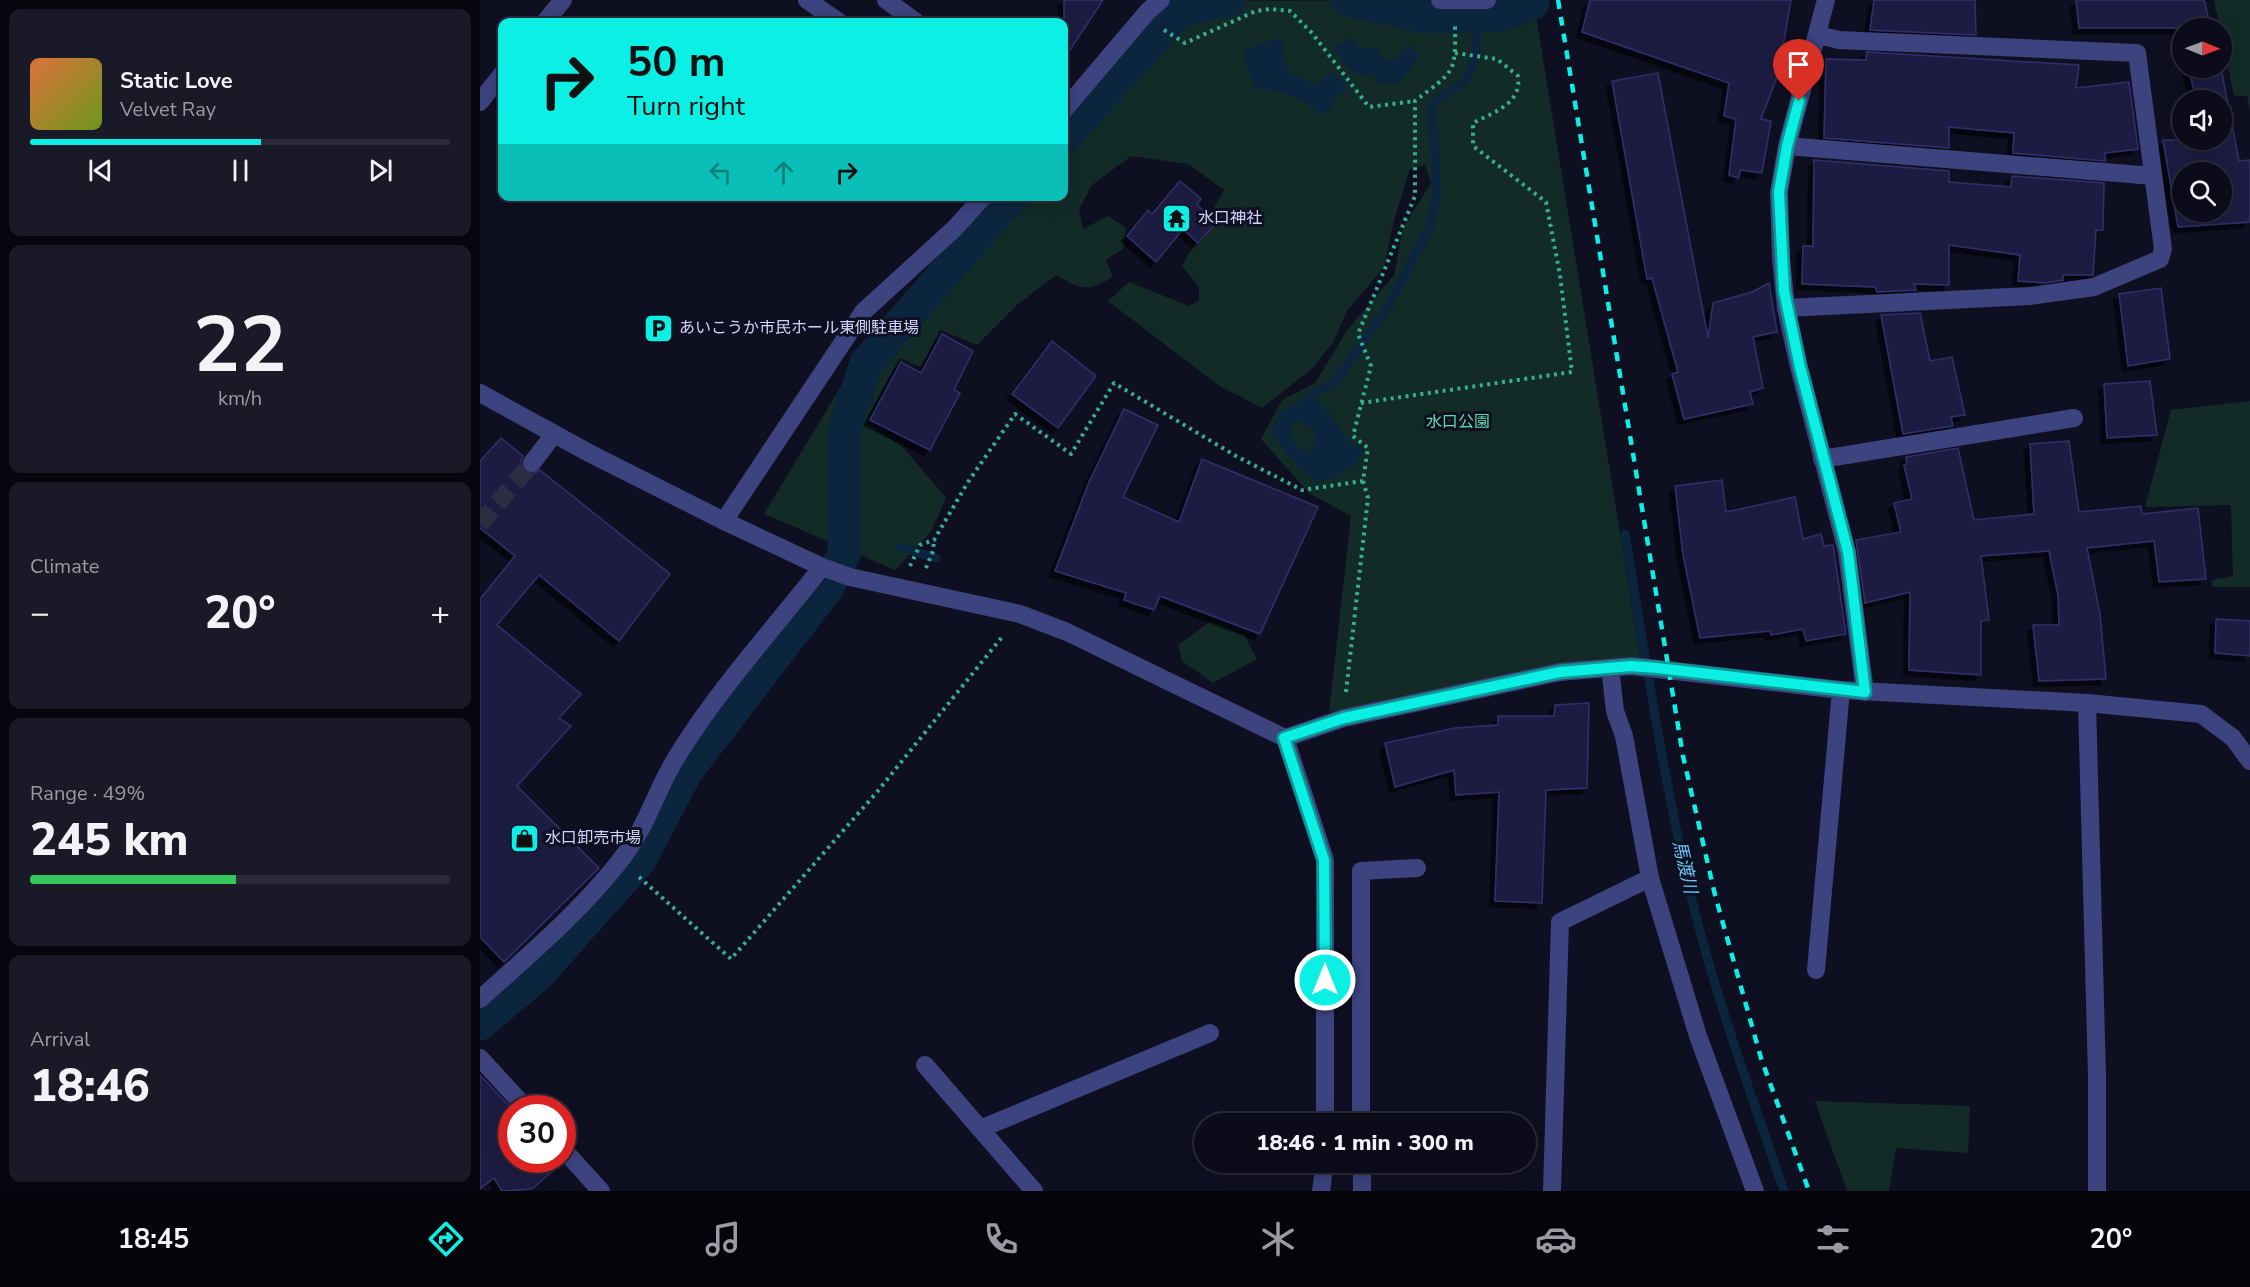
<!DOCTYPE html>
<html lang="en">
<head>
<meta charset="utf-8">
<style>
  body { margin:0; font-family:"Nunito Sans","Noto Sans JP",sans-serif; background:#191927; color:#f1f3f6; height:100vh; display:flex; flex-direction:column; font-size:22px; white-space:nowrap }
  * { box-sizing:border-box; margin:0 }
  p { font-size:20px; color:#9a9ba2 }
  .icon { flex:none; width:33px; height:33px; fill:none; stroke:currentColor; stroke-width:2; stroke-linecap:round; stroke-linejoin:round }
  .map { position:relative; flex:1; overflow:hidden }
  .drawer { display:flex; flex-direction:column; gap:9px; padding:9px; background:#06060e; width:480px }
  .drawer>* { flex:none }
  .top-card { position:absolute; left:18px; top:18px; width:570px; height:183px; border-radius:12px; box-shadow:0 3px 15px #0003,0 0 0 2px #2b2b39; background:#0cefe5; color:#111; overflow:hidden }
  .needle { width:39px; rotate:91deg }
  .controls { position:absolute; left:1692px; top:18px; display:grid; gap:12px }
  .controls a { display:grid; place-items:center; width:60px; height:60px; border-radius:50%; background:#0b0b1a; box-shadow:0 3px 15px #0003,0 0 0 2px #2b2b39; font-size:30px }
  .speed { position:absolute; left:18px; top:1095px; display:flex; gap:12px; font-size:30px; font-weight:700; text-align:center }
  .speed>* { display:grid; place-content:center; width:78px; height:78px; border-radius:50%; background:#0b0b1a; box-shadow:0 3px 15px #0003,0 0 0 2px #2b2b39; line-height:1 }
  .speed .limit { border:9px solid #d22; background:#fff; color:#111 }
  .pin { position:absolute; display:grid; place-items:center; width:51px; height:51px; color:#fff; margin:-62px -26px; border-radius:50% 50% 50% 0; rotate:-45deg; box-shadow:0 0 6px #0007 }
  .pin .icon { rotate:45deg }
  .me { position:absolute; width:66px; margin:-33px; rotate:0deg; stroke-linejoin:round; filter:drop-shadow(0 0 4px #0008) }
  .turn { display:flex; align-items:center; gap:21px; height:126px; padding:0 30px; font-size:27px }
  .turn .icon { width:78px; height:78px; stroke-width:2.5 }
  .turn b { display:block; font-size:42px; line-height:51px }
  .lanes { display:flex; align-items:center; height:57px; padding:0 30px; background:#0003; justify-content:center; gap:30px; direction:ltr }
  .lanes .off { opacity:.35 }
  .big { font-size:45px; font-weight:800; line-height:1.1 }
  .drawer .card { flex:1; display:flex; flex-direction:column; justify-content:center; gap:9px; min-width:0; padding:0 21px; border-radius:12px; background:#191927 }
  .drawer .dial { align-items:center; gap:0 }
  .dial b { font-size:78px; line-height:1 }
  .song { display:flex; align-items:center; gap:18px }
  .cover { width:72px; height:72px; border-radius:9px; background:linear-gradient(135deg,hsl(20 70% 55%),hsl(80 70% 35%)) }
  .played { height:6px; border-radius:3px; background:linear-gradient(90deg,#0cefe5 55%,#2b2b39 55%) }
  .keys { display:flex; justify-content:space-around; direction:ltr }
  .heat { display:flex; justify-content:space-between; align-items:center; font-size:33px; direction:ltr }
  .charge { height:9px; border-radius:4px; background:linear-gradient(90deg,#34c759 49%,#2b2b39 0) }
  .trip { position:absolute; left:714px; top:1113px; width:342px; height:60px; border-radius:30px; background:#0b0b1a; box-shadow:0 3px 15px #0003,0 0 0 2px #2b2b39; font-weight:800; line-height:60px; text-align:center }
  .dock { display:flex; height:96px; justify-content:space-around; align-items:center; background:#04040a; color:#9a9ba2 }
  .dock .icon { width:42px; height:42px }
  .dock .selected { color:#0cefe5 }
  .dock b { font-size:27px; color:#f1f3f6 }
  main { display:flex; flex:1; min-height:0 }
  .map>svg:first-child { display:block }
</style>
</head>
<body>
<main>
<section class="drawer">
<div class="card">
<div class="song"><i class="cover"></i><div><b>Static Love</b><p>Velvet Ray</p></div></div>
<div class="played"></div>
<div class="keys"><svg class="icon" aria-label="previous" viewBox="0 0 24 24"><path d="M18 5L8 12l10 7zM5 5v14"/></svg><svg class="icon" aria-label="pause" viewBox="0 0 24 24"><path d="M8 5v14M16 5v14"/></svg><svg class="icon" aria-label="next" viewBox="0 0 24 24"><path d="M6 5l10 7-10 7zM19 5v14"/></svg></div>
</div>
<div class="card dial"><b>22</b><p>km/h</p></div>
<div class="card"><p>Climate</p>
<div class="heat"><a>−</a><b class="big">20°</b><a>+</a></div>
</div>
<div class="card"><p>Range · 49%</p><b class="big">245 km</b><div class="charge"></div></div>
<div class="card"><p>Arrival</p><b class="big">18:46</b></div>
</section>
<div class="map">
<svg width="1770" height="1191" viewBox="0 0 1770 1191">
  <defs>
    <filter id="shadow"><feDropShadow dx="-5.5" dy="5.5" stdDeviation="0" flood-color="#0009"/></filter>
  </defs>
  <rect width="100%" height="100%" fill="#0f0f22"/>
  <g fill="#122b27">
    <path d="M 935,0 L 985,8 L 999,8 L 1016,13 L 1054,3 L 1161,662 L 849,712 L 871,516 L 829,493 L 781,439 L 802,400 L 835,383 L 868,329 L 914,275 L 923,228 L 951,183 L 945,165 L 930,169 L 914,220 L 904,267 L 867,311 L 853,342 L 834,367 L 782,408 L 738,385 L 628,301 L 649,282 L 709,306 L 719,301 L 719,287 L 702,266 L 744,190 L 708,164 L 651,156 L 612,185 L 599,209 L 603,229 L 628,216 L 646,228 L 643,249 L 626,260 L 633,277 C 607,292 601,290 576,275 L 537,305 L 497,345 L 460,330 L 441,367 L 420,358 L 385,422 L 422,446 L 466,498 L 451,532 L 415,570 L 284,514 L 372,368 L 522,197 L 584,196 L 584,127 L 638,61 L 704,1 Z"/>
    <path d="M 1734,0 L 1770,0 L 1770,113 L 1767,96 L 1754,96 Z"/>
    <path d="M 1770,401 L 1770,587 L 1733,587 L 1731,580 L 1753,576 L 1751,505 L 1665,507 L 1691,410 Z"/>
    <path d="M 731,621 L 764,635 L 777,659 L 733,683 L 702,661 L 698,645 Z"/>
    <path d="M 1335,1101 L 1490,1106 L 1488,1153 L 1416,1148 L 1409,1191 L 1367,1191 Z"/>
  </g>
  <g fill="#0c253e" fill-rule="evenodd">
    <path d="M 802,37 L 808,73 L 836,84 L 853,72 L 867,86 L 865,93 L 858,93 L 852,108 L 843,115 C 822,98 802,88 775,90 L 762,51 Z"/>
    <path d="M 872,38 L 879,48 L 897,48 L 903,58 L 915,62 L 928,45 L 941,57 L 918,84 L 897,83 L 892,73 L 884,77 L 870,70 L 853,48 Z"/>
    <path d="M 833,393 L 873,446 L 884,447 L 879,462 L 851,479 L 835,482 L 810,458 L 791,433 L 798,414 ZM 818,420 L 833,430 L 837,440 L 828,455 L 813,442 L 811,426 Z"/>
  </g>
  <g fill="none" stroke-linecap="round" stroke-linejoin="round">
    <g stroke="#0c253e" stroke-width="9">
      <path d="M 1053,3 L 1056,0"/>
      <path d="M 833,393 L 854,384 L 909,305 L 950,227 L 957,193 L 952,106 C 960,94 975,91 985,80 C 998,65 996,34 998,15"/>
      <path d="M 365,524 L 373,526"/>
      <path d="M 1145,534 C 1165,655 1183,777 1211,896 C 1235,996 1271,1094 1304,1191"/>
      <path d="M 420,547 L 456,558"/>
    </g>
    <g stroke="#0c253e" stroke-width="33">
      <path d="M 867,0 L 946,17 L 1022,15 L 1053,3"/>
      <path d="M 584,138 L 692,19 L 709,8 L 749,0"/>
      <path d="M 0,1024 L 57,976 L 160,860 L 206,772 L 348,587 L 364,554 L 364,430 L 386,363 L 532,196"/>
    </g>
  </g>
  <g fill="#1e1c42" stroke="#332f6d" stroke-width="1.5" fill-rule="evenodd" filter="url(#shadow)">
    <path d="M 584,0 L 623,0 L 584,59 Z"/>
    <path d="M 1110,0 L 1311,0 L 1301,58 L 1304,59 L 1281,119 L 1291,121 L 1282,173 L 1261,170 L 1258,178 L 1249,175 L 1256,119 L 1244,116 L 1249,83 L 1102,32 Z"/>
    <path d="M 1394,0 L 1495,0 L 1496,35 L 1390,30 Z"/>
    <path d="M 1596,0 L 1724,0 L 1731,28 L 1702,28 L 1702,48 L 1697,28 L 1599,28 Z"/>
    <path d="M 1387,52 L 1599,65 L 1596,88 L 1649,82 L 1658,149 L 1625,153 L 1625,161 L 1533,153 L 1534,133 L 1469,127 L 1469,148 L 1344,138 L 1346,59 L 1386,60 Z"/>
    <path d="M 1708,68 L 1741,68 L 1759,161 L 1770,160 L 1770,222 L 1698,227 L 1683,140 L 1742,140 L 1742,100 L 1717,100 ZM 1702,172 L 1742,172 L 1742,212 L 1702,212 Z"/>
    <path d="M 1178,73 L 1228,338 L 1233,303 L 1272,292 L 1289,283 L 1297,332 L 1273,337 L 1283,388 L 1270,392 L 1273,404 L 1204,419 L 1192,374 L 1198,372 L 1172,278 L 1167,279 L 1132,81 Z"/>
    <path d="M 1334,160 L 1469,171 L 1469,182 L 1531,187 L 1532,176 L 1624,183 L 1623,230 L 1616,230 L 1613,275 L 1583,275 L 1583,280 L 1565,283 L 1538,281 L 1540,255 L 1469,245 L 1469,285 L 1434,284 L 1436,290 L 1397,292 L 1395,287 L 1322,284 L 1323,246 L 1333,246 Z"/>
    <path d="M 700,181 L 721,199 L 717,205 L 737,222 L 718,243 L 703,229 L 676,262 L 647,236 L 668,210 L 672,214 Z"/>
    <path d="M 1681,288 L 1690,359 L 1648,366 L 1639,294 Z"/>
    <path d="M 1440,313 L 1450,361 L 1472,357 L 1485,415 L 1471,417 L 1473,426 L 1423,434 L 1401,315 Z"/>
    <path d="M 462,334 L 493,351 L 474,390 L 480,393 L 450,450 L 390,420 L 421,362 L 441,373 Z"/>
    <path d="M 572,341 L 616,376 L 578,428 L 532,394 Z"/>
    <path d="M 1670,381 L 1677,435 L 1627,438 L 1624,384 Z"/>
    <path d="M 644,409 L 678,425 L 643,497 L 699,522 L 722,459 L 838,507 L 780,634 L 680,596 L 674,610 L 644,600 L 646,593 L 575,571 L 609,482 Z"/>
    <path d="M 21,438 L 43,456 L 41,462 L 45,472 L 51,474 L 60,470 L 190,574 L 139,641 L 59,575 L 17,625 L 101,694 L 79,718 L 91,726 L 37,786 L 119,868 L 24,962 L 0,937 L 0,599 L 35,556 L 0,528 L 0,461 Z"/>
    <path d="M 1589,441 L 1599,512 L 1661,506 L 1662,514 L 1718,508 L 1726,579 L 1679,582 L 1674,541 L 1607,548 L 1620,614 L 1626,679 L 1559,681 L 1553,625 L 1579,625 L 1578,595 L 1569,551 L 1501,556 L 1509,620 L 1501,621 L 1501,675 L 1429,670 L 1430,592 L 1385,603 L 1376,540 L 1421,532 L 1414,503 L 1432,499 L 1424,465 L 1427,464 L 1426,457 L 1478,448 L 1494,520 L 1554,514 L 1550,444 Z"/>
    <path d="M 1242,480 L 1246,512 L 1315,497 L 1323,539 L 1341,534 L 1344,546 L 1353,545 L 1366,634 L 1326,641 L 1323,629 L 1291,635 L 1290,631 L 1220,638 L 1203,555 L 1195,486 Z"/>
    <path d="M 1736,619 L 1770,621 L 1770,656 L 1735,653 Z"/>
    <path d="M 1109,703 L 1107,788 L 1066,790 L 1062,903 L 1015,901 L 1019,792 L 976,795 L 974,770 L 915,787 L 905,743 L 975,728 L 1018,725 L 1018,716 L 1074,716 L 1075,705 Z"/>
    <path d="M 0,1075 L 32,1109 L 32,1160 L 77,1160 L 81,1164 L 52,1189 L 22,1191 L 14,1178 L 0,1189 Z"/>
  </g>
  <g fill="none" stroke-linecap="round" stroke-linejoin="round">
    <path stroke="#2c2c43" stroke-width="18" stroke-dasharray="18 9" stroke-linecap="butt" d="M 0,524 L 52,463"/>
    <g stroke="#35ae95" stroke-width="4" stroke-dasharray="3 4.5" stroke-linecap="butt">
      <path d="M 684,30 L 705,43 L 776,11 L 790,9 L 810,11 L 832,33 L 889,107 L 935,101"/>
      <path d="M 881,403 L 1092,372 L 1080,275 L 1066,202 L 993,146 L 993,123 C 1014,112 1042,104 1038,76 L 1017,59 L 975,53"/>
      <path d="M 430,566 L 440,545 L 454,540 L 488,482 L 535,414 L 591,454 L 634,383 L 756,456 L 822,490 L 883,481"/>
      <path d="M 446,568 L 453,551 L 454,540"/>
      <path d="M 866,692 L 888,498 L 883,481 L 888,448 L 873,436 L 891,366 L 878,334 L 935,196 L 935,101 C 973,71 976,76 975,26"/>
      <path d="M 159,877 L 251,959 L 397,792 L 522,637"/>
    </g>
    <g stroke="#3c437e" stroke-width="18">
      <path d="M 327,0 L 359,22"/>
      <path d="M 406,0 L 436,22"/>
      <path d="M 960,0 L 1007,0"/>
      <path d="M 1346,0 L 1307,146 L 1299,192 L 1301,259 L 1306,308 L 1319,367 L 1367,552 L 1385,692"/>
      <path d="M 65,22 L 83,0"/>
      <path d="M 0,102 L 22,74"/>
      <path d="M 584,110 L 668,11 L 681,0"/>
      <path d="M 1307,146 L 1673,176"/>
      <path d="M 1306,308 L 1550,296 L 1614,287 L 1680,259 L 1683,249 L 1657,53 L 1359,40 L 1338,35"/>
      <path d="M 0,393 L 109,453 L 244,521 L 342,567 L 370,577 L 540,614 L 587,632 L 805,738 L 864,718 L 1080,672 L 1151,666 L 1361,690 L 1607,703 L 1721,714 L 1753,738 L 1770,761"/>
      <path d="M 1342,459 L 1594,418"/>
      <path d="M 52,463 L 74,434"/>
      <path d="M 244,521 L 383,312 L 474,229 L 504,196"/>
      <path d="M 1130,668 L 1135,711 L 1144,736 L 1170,878 L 1218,1036 L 1275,1191"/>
      <path d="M 1607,703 L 1617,1076 L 1617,1191"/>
      <path d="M 805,738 L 845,860 L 845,1124"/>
      <path d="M 1336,970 L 1361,690"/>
      <path d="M 0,999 C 48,956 103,909 142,858 C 168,825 175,792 196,758 C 236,692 294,628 342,567"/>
      <path d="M 0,1058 L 46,1108"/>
      <path d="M 445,1065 L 554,1191"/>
      <path d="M 881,1124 L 881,871 L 937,868"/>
      <path d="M 500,1129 L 730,1033"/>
      <path d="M 82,1148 L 121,1191"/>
      <path d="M 882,1162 L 882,1191"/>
      <path d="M 841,1191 L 845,1162"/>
      <path d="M 1072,1191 L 1080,922 L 1170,878"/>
    </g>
    <path stroke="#0cefe5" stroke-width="4.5" stroke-dasharray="9 8" stroke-linecap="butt" d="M 1078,0 L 1203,756 L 1235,895 L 1281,1058 L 1329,1191"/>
  </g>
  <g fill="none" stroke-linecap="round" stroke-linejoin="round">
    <defs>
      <path id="route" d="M 845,980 L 844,860 L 804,738 L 864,718 L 1080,672 L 1151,666 L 1177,668 L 1385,692 L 1368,552 L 1320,367 L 1304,291 L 1299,192 L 1307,146 L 1319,101"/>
    </defs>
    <use href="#route" stroke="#089b95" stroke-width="15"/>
    <use href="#route" stroke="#0cefe5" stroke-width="10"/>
  </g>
  <defs>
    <symbol id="temple-square" viewBox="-11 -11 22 22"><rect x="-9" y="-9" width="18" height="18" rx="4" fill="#0cefe5" stroke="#0f0f22"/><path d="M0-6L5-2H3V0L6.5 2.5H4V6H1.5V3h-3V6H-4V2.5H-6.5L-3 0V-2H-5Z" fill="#111"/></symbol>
    <symbol id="parking-square" viewBox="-11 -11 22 22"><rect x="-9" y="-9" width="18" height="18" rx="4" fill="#0cefe5" stroke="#0f0f22"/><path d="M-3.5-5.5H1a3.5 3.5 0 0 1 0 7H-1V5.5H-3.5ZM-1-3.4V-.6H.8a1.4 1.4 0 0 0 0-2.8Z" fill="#111"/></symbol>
    <symbol id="shop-square" viewBox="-11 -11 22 22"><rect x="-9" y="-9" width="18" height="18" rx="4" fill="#0cefe5" stroke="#0f0f22"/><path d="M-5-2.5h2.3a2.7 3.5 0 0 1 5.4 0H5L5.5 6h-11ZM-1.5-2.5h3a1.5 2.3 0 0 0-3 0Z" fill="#111"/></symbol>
  </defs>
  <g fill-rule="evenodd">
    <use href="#temple-square" x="680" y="202" width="33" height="33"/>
    <use href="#parking-square" x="162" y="312" width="33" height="33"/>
    <use href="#shop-square" x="28" y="822" width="33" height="33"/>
  </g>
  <g text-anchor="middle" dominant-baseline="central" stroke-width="6" stroke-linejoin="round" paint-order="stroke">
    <g font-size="16" fill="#d2d3fd" stroke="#0f0f22" text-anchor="start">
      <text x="718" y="218">水口神社</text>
      <text x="199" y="328">あいこうか市民ホール東側駐車場</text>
      <text x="65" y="838">水口卸売市場</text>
    </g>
    <g font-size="16" fill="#62d9aa" stroke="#0f0f22">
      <text x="978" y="422">水口公園</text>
    </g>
    <g font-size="18" font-style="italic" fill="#65c8f7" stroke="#0f0f22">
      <text transform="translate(1205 867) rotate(77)">馬渡川</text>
    </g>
  </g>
</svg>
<div class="controls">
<a><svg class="needle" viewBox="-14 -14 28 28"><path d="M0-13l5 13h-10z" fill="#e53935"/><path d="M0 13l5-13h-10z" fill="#9a9ba2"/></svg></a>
<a><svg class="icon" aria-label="sound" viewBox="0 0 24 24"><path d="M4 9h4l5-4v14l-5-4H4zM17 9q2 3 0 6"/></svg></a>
<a><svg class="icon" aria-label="search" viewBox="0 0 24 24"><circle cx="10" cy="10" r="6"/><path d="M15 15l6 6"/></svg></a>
</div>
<div class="speed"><div class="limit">30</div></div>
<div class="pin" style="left:1319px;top:101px;background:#d93025"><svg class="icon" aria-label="arrive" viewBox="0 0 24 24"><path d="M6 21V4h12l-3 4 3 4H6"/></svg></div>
<svg class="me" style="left:845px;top:980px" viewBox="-20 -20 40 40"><circle r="17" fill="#0cefe5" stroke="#fff" stroke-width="3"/><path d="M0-11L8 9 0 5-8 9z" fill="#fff"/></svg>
<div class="trip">18:46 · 1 min · 300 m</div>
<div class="top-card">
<div class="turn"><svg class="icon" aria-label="right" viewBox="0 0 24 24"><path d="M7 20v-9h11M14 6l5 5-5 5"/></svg><div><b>50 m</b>Turn right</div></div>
<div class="lanes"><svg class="icon off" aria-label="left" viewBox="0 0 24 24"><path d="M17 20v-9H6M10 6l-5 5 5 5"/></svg><svg class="icon off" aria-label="ahead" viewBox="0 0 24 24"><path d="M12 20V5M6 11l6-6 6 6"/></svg><svg class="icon" aria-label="right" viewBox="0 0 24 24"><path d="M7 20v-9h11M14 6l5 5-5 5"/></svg></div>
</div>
</div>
</main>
<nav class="dock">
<b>18:45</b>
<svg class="icon selected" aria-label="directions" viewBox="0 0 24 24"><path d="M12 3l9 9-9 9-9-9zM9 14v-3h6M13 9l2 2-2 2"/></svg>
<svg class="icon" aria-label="music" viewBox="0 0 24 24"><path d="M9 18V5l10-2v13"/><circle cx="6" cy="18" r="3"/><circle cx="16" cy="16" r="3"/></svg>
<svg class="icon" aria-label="phone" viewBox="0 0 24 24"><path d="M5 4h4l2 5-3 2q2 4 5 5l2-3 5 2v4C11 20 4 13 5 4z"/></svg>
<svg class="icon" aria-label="climate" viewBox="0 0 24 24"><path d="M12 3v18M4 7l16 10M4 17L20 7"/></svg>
<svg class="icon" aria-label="car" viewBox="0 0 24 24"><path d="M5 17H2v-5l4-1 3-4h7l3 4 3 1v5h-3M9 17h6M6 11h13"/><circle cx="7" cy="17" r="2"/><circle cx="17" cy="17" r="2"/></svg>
<svg class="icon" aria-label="filters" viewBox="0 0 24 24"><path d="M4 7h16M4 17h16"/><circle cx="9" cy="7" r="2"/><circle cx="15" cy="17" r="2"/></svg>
<b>20°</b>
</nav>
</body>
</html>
